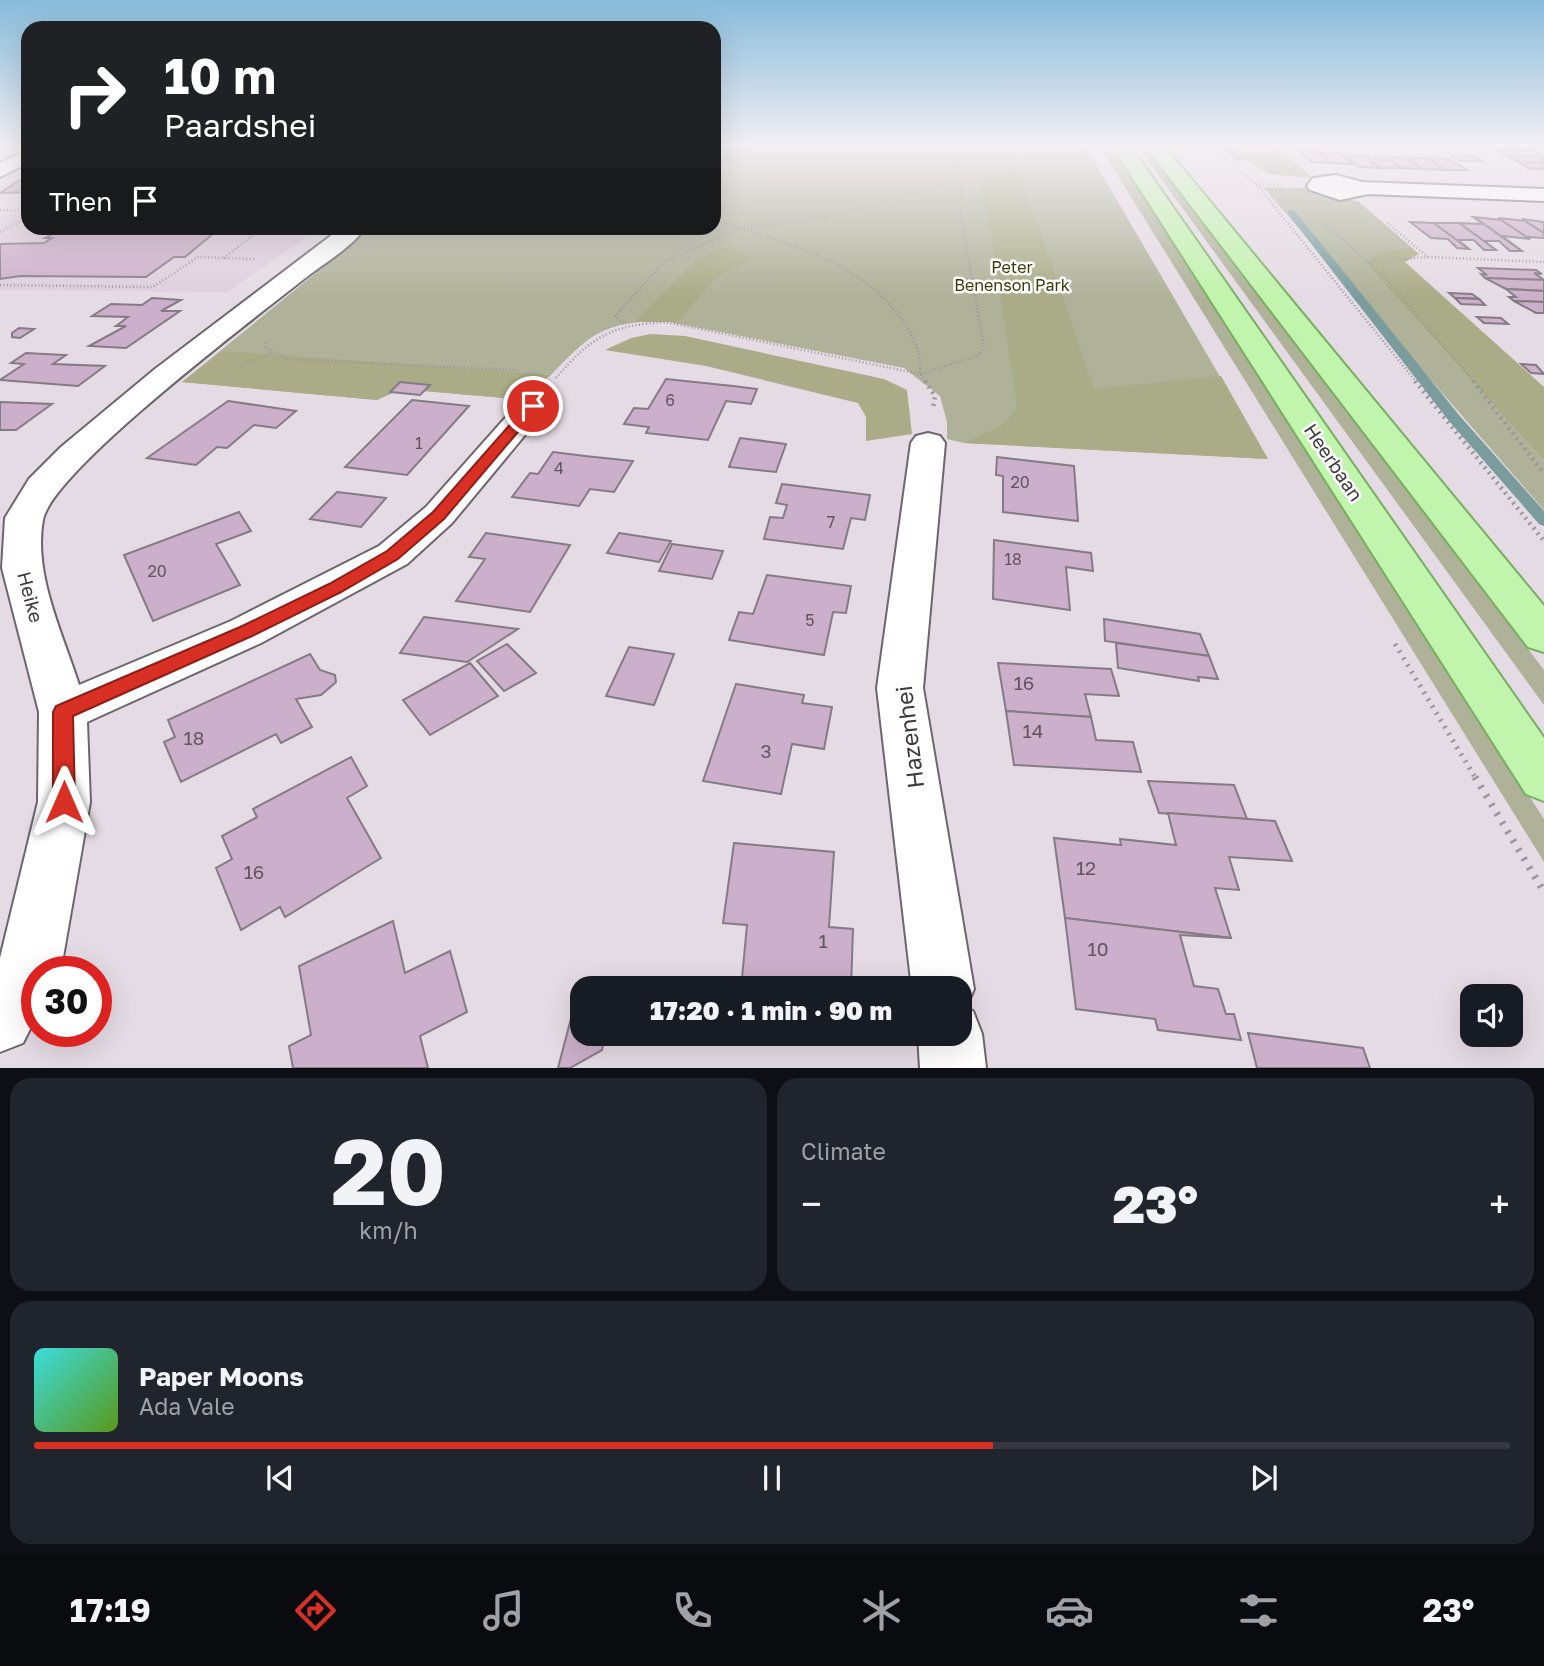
<!DOCTYPE html>
<html lang="en">
<head>
<meta charset="utf-8">
<style>
  body { margin:0; font-family:"Golos Text",sans-serif; background:#20242c; color:#f1f3f6; height:100vh; display:flex; flex-direction:column; font-size:26px; white-space:nowrap }
  * { box-sizing:border-box; margin:0 }
  p { font-size:23px; color:#9ea1a6 }
  .icon { flex:none; width:38px; height:38px; fill:none; stroke:currentColor; stroke-width:2; stroke-linecap:round; stroke-linejoin:round }
  .map { position:relative; height:1068px; overflow:hidden }
  .sheet { display:flex; flex-direction:column; gap:10px; padding:10px; background:#0d0f14; flex:1 }
  .sheet>* { flex:none }
  .hud { position:absolute; left:21px; top:21px; width:700px; height:214px; border-radius:21px; box-shadow:0 7px 28px #0002; background:#202124; color:#fff; overflow:hidden }
  .fabs { position:absolute; left:1460px; top:984px; display:grid; gap:14px }
  .fabs a { display:grid; place-items:center; width:63px; height:63px; border-radius:14px; background:#171b24; box-shadow:0 7px 28px #0002; font-size:35px }
  .speed { position:absolute; left:21px; top:956px; display:flex; gap:14px; font-size:35px; font-weight:700; text-align:center }
  .speed>* { display:grid; place-content:center; width:91px; height:91px; border-radius:50%; background:#171b24; box-shadow:0 7px 28px #0002; line-height:1 }
  .speed .limit { border:10px solid #d22; background:#fff; color:#111 }
  .pin { position:absolute; display:grid; place-items:center; width:60px; height:60px; color:#fff; margin:-30px; border:4px solid #fff; border-radius:50%; box-shadow:0 2px 7px #0007 }
  .me { position:absolute; width:77px; margin:-38px; rotate:0deg; stroke-linejoin:round; filter:drop-shadow(0 0 5px #0008) }
  .turn { display:flex; align-items:center; gap:24px; height:147px; padding:0 28px; font-size:32px }
  .turn .icon { width:91px; height:91px; stroke-width:2.5 }
  .turn b { display:block; font-size:49px; line-height:60px }
  .then { display:flex; align-items:center; height:66px; padding:0 28px; background:#0003; gap:14px; font-size:26px }
  .big { font-size:52px; font-weight:800; line-height:1.1 }
  .sheet .card { flex:1; display:flex; flex-direction:column; justify-content:center; gap:10px; min-width:0; padding:0 24px; border-radius:21px; background:#20242c }
  .sheet .dial { align-items:center; gap:0 }
  .dial b { font-size:91px; line-height:1 }
  .song { display:flex; align-items:center; gap:21px }
  .cover { width:84px; height:84px; border-radius:10px; background:linear-gradient(135deg,hsl(180 70% 55%),hsl(90 70% 35%)) }
  .played { height:7px; border-radius:4px; background:linear-gradient(90deg,#d93025 65%,#363941 65%) }
  .keys { display:flex; justify-content:space-around; direction:ltr }
  .heat { display:flex; justify-content:space-between; align-items:center; font-size:38px; direction:ltr }
  .sheet .tiles { flex:1; display:grid; gap:10px; grid-template-columns:1fr 1fr }
  .card:last-child { grid-column:span 2 }
  .trip { position:absolute; left:570px; top:976px; width:402px; height:70px; border-radius:21px; background:#171b24; box-shadow:0 7px 28px #0002; font-weight:800; line-height:70px; text-align:center }
  .dock { display:flex; height:112px; justify-content:space-around; align-items:center; background:#090b0e; color:#9ea1a6 }
  .dock .icon { width:49px; height:49px }
  .dock .selected { color:#d93025 }
  .dock b { font-size:32px; color:#f1f3f6 }
  .map>svg:first-child { display:block }
</style>
</head>
<body>
<div class="map">
<svg width="1544" height="1068" viewBox="0 0 1544 1068">
  <rect width="100%" height="100%" fill="#e5dbe4"/>
  <path fill="#dfcfde" d="M 28,214 L 28,228 L 320,228 L 227,292 L 0,290 L 0,215 Z"/>
  <g fill="#afb199">
    <path d="M 714,147 L 1086,147 L 1268,459 L 964,443 L 947,439 L 947,422 L 940,396 L 904,368 L 659,320 C 599,325 592,333 551,375 L 545,374 L 517,399 L 401,389 L 377,400 L 182,382 L 371,228 L 714,228 Z"/>
    <path d="M 1100,147 L 1111,147 L 1544,819 L 1544,862 Z"/>
    <path d="M 1138,147 L 1147,147 L 1544,670 L 1544,705 Z"/>
    <path d="M 1263,187 L 1306,188 L 1319,196 L 1358,201 L 1411,247 L 1376,252 L 1370,269 L 1544,461 L 1544,510 Z"/>
  </g>
  <g fill="#aaac88">
    <path d="M 1225,147 L 1277,147 L 1313,178 L 1269,174 Z"/>
    <path d="M 1019,169 L 1094,389 L 1221,376 L 1268,459 L 964,443 L 1001,426 L 1017,408 L 990,226 L 979,179 Z"/>
    <path d="M 724,247 L 753,258 L 714,279 L 678,322 L 635,322 L 695,261 Z"/>
    <path d="M 1411,247 L 1419,254 L 1405,262 L 1544,387 L 1544,461 L 1370,269 L 1369,262 L 1376,252 Z"/>
    <path d="M 651,334 L 685,336 L 884,379 L 907,390 L 912,434 L 866,441 L 866,417 L 858,403 L 706,366 L 605,350 L 631,338 Z"/>
    <path d="M 222,351 L 551,375 L 517,399 L 401,389 L 377,400 L 182,382 Z"/>
  </g>
  <g fill="none" stroke-linecap="round" stroke-linejoin="round">
    <g fill="#7b9c9d" fill-rule="evenodd">
      <path d="M 1220,147 L 1228,147 L 1244,159 L 1237,161 Z"/>
      <path d="M 1288,210 L 1294,210 L 1459,415 L 1544,511 L 1544,526 L 1539,524 L 1449,421 L 1288,214 Z"/>
    </g>
  </g>
  <g fill="#ccafca" stroke="#847b84" stroke-width="2">
    <path d="M 1491,147 L 1527,147 L 1535,151 L 1496,150 Z"/>
    <path d="M 1496,150 L 1535,151 L 1544,157 L 1507,156 Z"/>
    <path d="M 1299,151 L 1320,152 L 1333,163 L 1312,162 Z"/>
    <path d="M 1320,152 L 1340,153 L 1354,164 L 1333,163 Z"/>
    <path d="M 1340,153 L 1345,156 L 1365,156 L 1380,168 L 1359,167 Z"/>
    <path d="M 1450,155 L 1474,156 L 1482,161 L 1460,161 Z"/>
    <path d="M 1365,156 L 1386,157 L 1402,168 L 1380,168 Z"/>
    <path d="M 1507,156 L 1544,157 L 1544,163 L 1518,162 Z"/>
    <path d="M 1386,157 L 1407,158 L 1423,169 L 1402,168 Z"/>
    <path d="M 1407,158 L 1428,158 L 1445,170 L 1423,169 Z"/>
    <path d="M 1428,158 L 1449,159 L 1467,170 L 1445,170 Z"/>
    <path d="M 1518,162 L 1544,163 L 1544,169 L 1530,169 Z"/>
    <path d="M 20,180 L 28,180 L 28,192 L 0,193 Z"/>
    <path d="M 1473,217 L 1474,217 L 1522,251 L 1510,251 L 1499,241 L 1484,241 L 1496,250 L 1459,223 L 1483,224 Z"/>
    <path d="M 1474,217 L 1501,220 L 1498,218 L 1530,239 L 1502,236 L 1522,251 Z"/>
    <path d="M 1498,218 L 1526,221 L 1522,219 L 1544,233 L 1544,238 L 1527,237 L 1530,239 Z"/>
    <path d="M 1522,219 L 1544,222 L 1544,233 Z"/>
    <path d="M 1410,222 L 1434,223 L 1469,249 L 1457,248 L 1448,239 L 1431,238 Z"/>
    <path d="M 1434,223 L 1459,223 L 1496,250 L 1484,250 L 1474,240 L 1458,240 L 1469,249 Z"/>
    <path d="M 49,228 L 220,228 L 185,257 L 174,257 L 146,277 L 20,276 L 0,279 L 0,244 L 44,243 L 52,238 L 45,238 L 59,230 L 44,230 Z"/>
    <path d="M 1478,268 L 1536,270 L 1542,274 L 1534,273 L 1544,280 L 1485,278 L 1481,274 L 1487,275 Z"/>
    <path d="M 1485,278 L 1544,280 L 1544,291 L 1506,289 Z"/>
    <path d="M 1506,289 L 1544,291 L 1544,302 L 1514,301 L 1509,297 L 1516,297 Z"/>
    <path d="M 1449,293 L 1472,294 L 1479,299 L 1455,298 Z"/>
    <path d="M 152,298 L 181,300 L 161,311 L 180,311 L 126,348 L 89,346 L 126,326 L 116,326 L 128,317 L 92,316 L 111,304 L 142,305 Z"/>
    <path d="M 1455,298 L 1479,299 L 1485,305 L 1461,304 Z"/>
    <path d="M 1514,301 L 1544,302 L 1544,313 L 1536,313 Z"/>
    <path d="M 1477,317 L 1501,318 L 1508,324 L 1484,323 Z"/>
    <path d="M 19,328 L 34,329 L 20,338 L 12,337 L 12,333 Z"/>
    <path d="M 26,353 L 66,355 L 53,364 L 105,366 L 78,386 L 0,380 L 24,364 L 11,363 Z"/>
    <path d="M 1521,364 L 1536,365 L 1544,374 L 1531,373 Z"/>
    <path d="M 666,379 L 733,386 L 757,389 L 751,404 L 726,401 L 708,440 L 646,433 L 649,427 L 624,424 L 634,408 L 648,409 Z"/>
    <path d="M 400,382 L 430,385 L 420,395 L 390,392 Z"/>
    <path d="M 412,400 L 469,406 L 407,475 L 345,467 Z"/>
    <path d="M 228,401 L 296,411 L 276,428 L 254,425 L 227,448 L 217,447 L 196,465 L 147,458 Z"/>
    <path d="M 0,402 L 52,404 L 16,430 L 0,430 Z"/>
    <path d="M 740,438 L 786,444 L 776,472 L 729,467 Z"/>
    <path d="M 553,452 L 585,456 L 633,461 L 614,492 L 590,489 L 579,506 L 512,497 L 530,473 L 538,474 Z"/>
    <path d="M 997,457 L 1074,466 L 1078,521 L 1003,512 L 1003,476 L 996,475 Z"/>
    <path d="M 782,484 L 870,495 L 865,520 L 851,518 L 843,549 L 764,539 L 770,517 L 783,518 L 787,505 L 776,503 Z"/>
    <path d="M 337,492 L 354,494 L 386,498 L 361,527 L 310,519 Z"/>
    <path d="M 239,512 L 251,531 L 216,544 L 240,585 L 153,621 L 124,555 Z"/>
    <path d="M 486,533 L 570,545 L 530,612 L 456,601 L 485,559 L 469,557 Z"/>
    <path d="M 619,533 L 671,541 L 659,562 L 607,553 Z"/>
    <path d="M 994,540 L 1091,553 L 1093,571 L 1066,567 L 1070,610 L 993,599 Z"/>
    <path d="M 672,544 L 723,551 L 712,579 L 659,571 Z"/>
    <path d="M 767,575 L 851,586 L 846,613 L 833,612 L 824,655 L 729,640 L 739,612 L 753,614 Z"/>
    <path d="M 424,617 L 464,622 L 518,629 L 467,662 L 400,653 Z"/>
    <path d="M 1104,619 L 1200,634 L 1209,656 L 1105,641 Z"/>
    <path d="M 1116,643 L 1209,656 L 1218,679 L 1198,677 L 1199,681 L 1118,668 Z"/>
    <path d="M 507,644 L 536,673 L 504,691 L 477,661 Z"/>
    <path d="M 629,647 L 674,654 L 654,705 L 606,696 Z"/>
    <path d="M 310,654 L 320,670 L 335,675 L 336,682 L 321,695 L 296,699 L 312,727 L 281,743 L 276,734 L 181,782 L 164,742 L 175,737 L 168,720 Z"/>
    <path d="M 470,663 L 498,696 L 430,735 L 403,700 Z"/>
    <path d="M 998,663 L 1111,669 L 1119,696 L 1085,694 L 1091,717 L 1006,711 Z"/>
    <path d="M 736,684 L 804,695 L 802,703 L 832,707 L 824,749 L 792,744 L 781,794 L 703,781 Z"/>
    <path d="M 1006,711 L 1091,717 L 1096,740 L 1133,742 L 1141,772 L 1014,765 Z"/>
    <path d="M 351,757 L 367,786 L 347,798 L 381,858 L 285,917 L 280,907 L 241,930 L 216,868 L 232,859 L 222,836 L 257,817 L 253,809 Z"/>
    <path d="M 1148,781 L 1234,785 L 1247,819 L 1159,813 Z"/>
    <path d="M 1168,813 L 1275,821 L 1292,861 L 1229,857 L 1239,890 L 1215,888 L 1231,938 L 1065,918 L 1054,838 L 1121,845 L 1120,839 L 1176,845 Z"/>
    <path d="M 734,843 L 834,852 L 829,927 L 853,929 L 851,989 L 741,989 L 747,925 L 723,923 Z"/>
    <path d="M 1065,918 L 1231,938 L 1180,935 L 1194,986 L 1218,989 L 1226,1014 L 1234,1014 L 1241,1040 L 1158,1030 L 1155,1019 L 1076,1009 Z"/>
    <path d="M 393,921 L 405,973 L 450,951 L 467,1012 L 420,1036 L 428,1068 L 293,1068 L 289,1046 L 311,1035 L 299,966 Z"/>
    <path d="M 575,1003 L 583,1004 L 583,1034 L 605,1034 L 602,1050 L 570,1068 L 558,1068 Z"/>
    <path d="M 1248,1033 L 1363,1048 L 1370,1068 L 1257,1068 Z"/>
  </g>
  <g fill="none" stroke-linecap="round" stroke-linejoin="round">
    <defs>
      <g id="minor">
        <path d="M 28,149 L 28,163 L 0,177 L 0,163 Z"/>
        <path d="M 1336,175 L 1362,182 L 1544,189 L 1544,201 L 1368,194 L 1340,200 L 1310,190 L 1307,186 L 1313,178 Z"/>
        <path d="M 341,228 L 365,228 C 351,248 323,264 304,279 C 256,317 52,471 43,520 C 33,574 63,634 79,685 L 231,621 L 379,546 L 426,507 L 522,399 L 533,396 L 544,399 L 549,406 L 452,523 L 407,564 L 261,643 L 87,722 L 90,802 L 62,963 L 58,971 L 37,971 L 37,1015 L 23,1043 L 0,1052 L 0,958 L 38,802 L 39,712 L 2,568 L 5,518 L 29,479 L 61,447 L 155,369 Z"/>
        <path d="M 928,433 L 940,436 L 945,443 L 923,688 L 974,989 L 966,1008 L 973,1011 L 982,1034 L 986,1068 L 920,1068 L 918,1034 L 961,1034 L 961,989 L 912,989 L 877,688 L 911,443 L 916,436 Z"/>
      </g>
      <g id="major">
        <path d="M 1113,147 L 1131,147 L 1544,738 L 1544,801 L 1526,794 Z"/>
        <path d="M 1146,147 L 1165,147 L 1544,606 L 1544,652 L 1528,647 Z"/>
      </g>
    </defs>
    <use href="#minor" stroke="#6e666e" stroke-width="4"/>
    <use href="#major" stroke="#78ae61" stroke-width="4"/>
    <g stroke="#9b949b" stroke-width="2.5" stroke-dasharray="1 2.5" stroke-linecap="butt">
      <path d="M 1212,147 L 1256,184 L 1417,383"/>
      <path d="M 1282,147 L 1297,160"/>
      <path d="M 1432,147 L 1448,158"/>
      <path d="M 955,162 L 986,157 L 1002,147"/>
      <path d="M 1256,184 L 1281,185"/>
      <path d="M 0,210 L 28,210"/>
      <path d="M 714,220 C 783,242 868,261 907,328 C 916,342 922,357 920,374"/>
      <path d="M 1327,225 L 1386,279 L 1475,383"/>
      <path d="M 0,232 L 28,218"/>
      <path d="M 1428,257 L 1544,262"/>
      <path d="M 224,258 L 262,228"/>
      <path d="M 1365,262 L 1428,257 L 1386,222"/>
      <path d="M 0,285 L 153,287 L 198,257 L 255,259"/>
      <path d="M 624,323 L 615,316 L 665,261 L 740,229 L 836,215 L 960,180 L 955,162 L 921,147"/>
      <path d="M 265,343 L 265,347 L 287,359 L 518,370"/>
      <path d="M 241,365 L 273,352"/>
      <path d="M 921,374 L 979,355 L 984,346 L 962,221 L 960,180"/>
      <path d="M 556,378 C 591,337 611,325 666,322 L 920,374 L 926,383"/>
    </g>
    <g stroke="#9b949b" stroke-width="4.5" stroke-dasharray="2 4.5" stroke-linecap="butt">
      <path d="M 925,381 L 935,396 L 933,408"/>
      <path d="M 1415,381 L 1544,541"/>
      <path d="M 1473,381 L 1544,474"/>
    </g>
    <path stroke="#9b949b" stroke-width="5" stroke-dasharray="2 6" stroke-linecap="butt" d="M 1395,644 L 1476,779"/>
    <path stroke="#9b949b" stroke-width="7" stroke-dasharray="2.5 8" stroke-linecap="butt" d="M 1475,777 L 1544,892"/>
    <use href="#minor" fill="#fff" fill-rule="evenodd"/>
    <use href="#major" fill="#c1f4ac" fill-rule="evenodd"/>
  </g>
  <linearGradient id="sky" x2="0" y2="1"><stop stop-color="#87bbda"/><stop offset="0.49" stop-color="#f3eff3"/><stop offset="1" stop-color="#f3eff3" stop-opacity="0"/></linearGradient>
  <rect width="1544" height="297" fill="url(#sky)"/>
  <path fill="#d93025" stroke="#8d1f18" stroke-width="2" d="M 529,403 L 540,406 L 444,519 L 398,559 L 341,592 L 252,636 L 73,716 L 75,802 L 72,809 L 64,811 L 56,809 L 53,802 L 53,712 L 56,706 L 240,627 L 329,584 L 387,551 L 433,512 Z"/>
  <g text-anchor="middle" dominant-baseline="central" stroke-width="5" stroke-linejoin="round" paint-order="stroke">
    <g font-size="16" fill="#383a0c" stroke="#fff">
      <text x="1012" y="267">Peter<tspan x="1012" dy="18">Benenson Park</tspan></text>
    </g>
    <g font-size="16" fill="#615660">
      <text x="670" y="400">6</text>
      <text x="419" y="443">1</text>
      <text x="559" y="468">4</text>
      <text x="1020" y="482">20</text>
      <text x="831" y="522">7</text>
      <text x="1013" y="559">18</text>
      <text x="157" y="571">20</text>
      <text x="810" y="620">5</text>
    </g>
    <g font-size="19" fill="#3d393d" stroke="#fff">
      <text transform="translate(1334 462) rotate(56)">Heerbaan</text>
      <text transform="translate(31 597) rotate(75)">Heike</text>
    </g>
    <g font-size="19" fill="#615660">
      <text x="1024" y="682">16</text>
      <text x="1033" y="730">14</text>
      <text x="194" y="737">18</text>
      <text x="766" y="750">3</text>
      <text x="1086" y="867">12</text>
      <text x="254" y="871">16</text>
      <text x="823" y="940">1</text>
      <text x="1098" y="948">10</text>
    </g>
    <g font-size="23" fill="#3d393d" stroke="#fff">
      <text transform="translate(909 737) rotate(-97)">Hazenhei</text>
    </g>
  </g>
</svg>
<div class="fabs">
<a><svg class="icon" aria-label="sound" viewBox="0 0 24 24"><path d="M4 9h4l5-4v14l-5-4H4zM17 9q2 3 0 6"/></svg></a>
</div>
<div class="speed"><div class="limit">30</div></div>
<div class="pin" style="left:533px;top:406px;background:#d93025"><svg class="icon" aria-label="arrive" viewBox="0 0 24 24"><path d="M6 21V4h12l-3 4 3 4H6"/></svg></div>
<svg class="me" style="left:64px;top:802px" viewBox="-20 -20 40 40"><path d="M0-17L14 15 0 8-14 15z" fill="#d93025" stroke="#fff" stroke-width="4"/></svg>
<div class="trip">17:20 · 1 min · 90 m</div>
<div class="hud">
<div class="turn"><svg class="icon" aria-label="right" viewBox="0 0 24 24"><path d="M7 20v-9h11M14 6l5 5-5 5"/></svg><div><b>10 m</b>Paardshei</div></div>
<div class="then">Then<svg class="icon" aria-label="arrive" viewBox="0 0 24 24"><path d="M6 21V4h12l-3 4 3 4H6"/></svg></div>
</div>
</div>
<section class="sheet">
<div class="tiles">
<div class="card dial"><b>20</b><p>km/h</p></div>
<div class="card"><p>Climate</p>
<div class="heat"><a>−</a><b class="big">23°</b><a>+</a></div>
</div>
<div class="card">
<div class="song"><i class="cover"></i><div><b>Paper Moons</b><p>Ada Vale</p></div></div>
<div class="played"></div>
<div class="keys"><svg class="icon" aria-label="previous" viewBox="0 0 24 24"><path d="M18 5L8 12l10 7zM5 5v14"/></svg><svg class="icon" aria-label="pause" viewBox="0 0 24 24"><path d="M8 5v14M16 5v14"/></svg><svg class="icon" aria-label="next" viewBox="0 0 24 24"><path d="M6 5l10 7-10 7zM19 5v14"/></svg></div>
</div>
</div>
</section>
<nav class="dock">
<b>17:19</b>
<svg class="icon selected" aria-label="directions" viewBox="0 0 24 24"><path d="M12 3l9 9-9 9-9-9zM9 14v-3h6M13 9l2 2-2 2"/></svg>
<svg class="icon" aria-label="music" viewBox="0 0 24 24"><path d="M9 18V5l10-2v13"/><circle cx="6" cy="18" r="3"/><circle cx="16" cy="16" r="3"/></svg>
<svg class="icon" aria-label="phone" viewBox="0 0 24 24"><path d="M5 4h4l2 5-3 2q2 4 5 5l2-3 5 2v4C11 20 4 13 5 4z"/></svg>
<svg class="icon" aria-label="climate" viewBox="0 0 24 24"><path d="M12 3v18M4 7l16 10M4 17L20 7"/></svg>
<svg class="icon" aria-label="car" viewBox="0 0 24 24"><path d="M5 17H2v-5l4-1 3-4h7l3 4 3 1v5h-3M9 17h6M6 11h13"/><circle cx="7" cy="17" r="2"/><circle cx="17" cy="17" r="2"/></svg>
<svg class="icon" aria-label="filters" viewBox="0 0 24 24"><path d="M4 7h16M4 17h16"/><circle cx="9" cy="7" r="2"/><circle cx="15" cy="17" r="2"/></svg>
<b>23°</b>
</nav>
</body>
</html>
